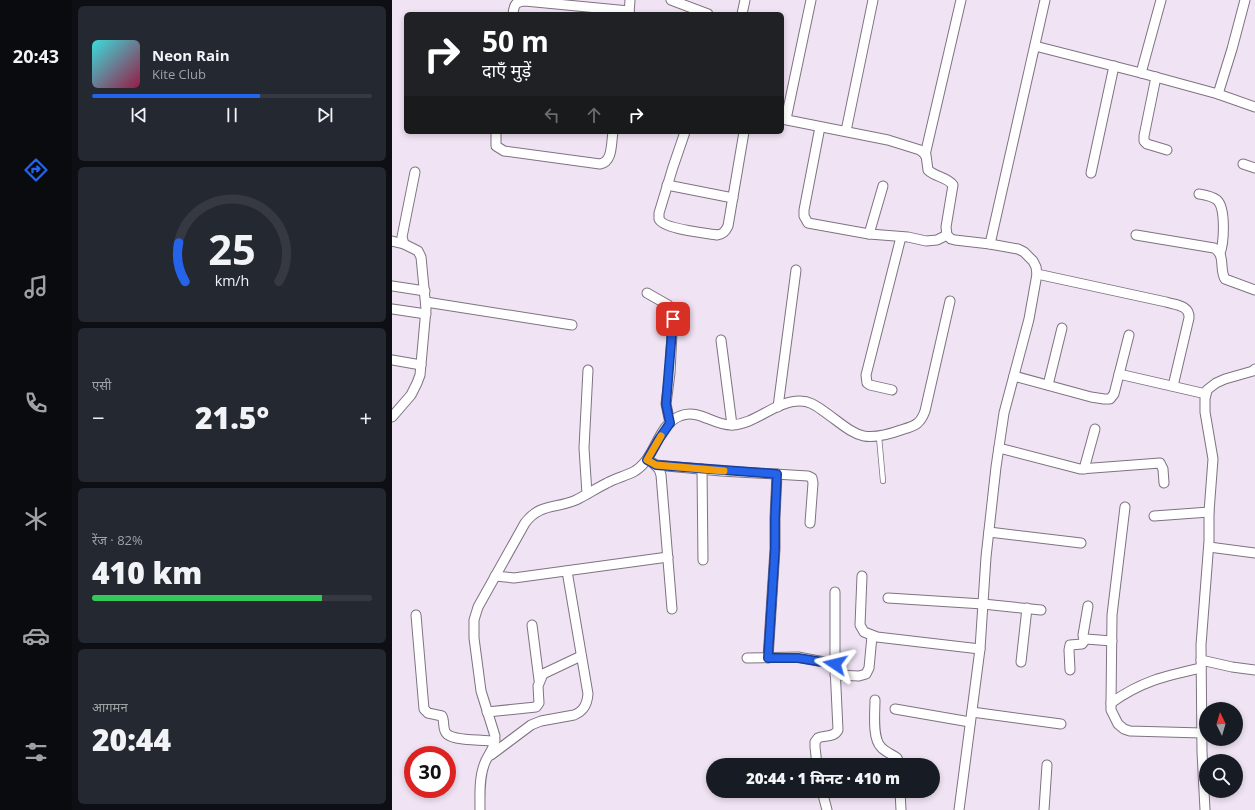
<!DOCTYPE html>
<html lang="hi">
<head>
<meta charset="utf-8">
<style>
  body { margin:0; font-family:"Open Sans","Noto Sans Devanagari",sans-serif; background:#242831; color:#f1f3f6; height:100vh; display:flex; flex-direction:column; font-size:15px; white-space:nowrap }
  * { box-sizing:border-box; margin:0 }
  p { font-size:13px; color:#9ea1a6 }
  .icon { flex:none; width:22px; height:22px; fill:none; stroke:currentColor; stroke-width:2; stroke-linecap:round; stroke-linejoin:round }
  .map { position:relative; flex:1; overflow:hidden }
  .drawer { display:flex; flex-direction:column; gap:6px; padding:6px; background:#0d0f14; width:320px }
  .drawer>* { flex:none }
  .guide { position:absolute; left:12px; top:12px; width:380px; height:122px; border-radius:6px; box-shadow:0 2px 6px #0003; background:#202124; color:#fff; overflow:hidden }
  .needle { width:26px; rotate:355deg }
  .controls { position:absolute; left:807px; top:702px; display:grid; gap:8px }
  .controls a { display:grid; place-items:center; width:44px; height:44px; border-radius:50%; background:#171b24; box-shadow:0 2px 6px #0003; font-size:20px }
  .speed { position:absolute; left:12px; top:746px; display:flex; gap:8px; font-size:20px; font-weight:700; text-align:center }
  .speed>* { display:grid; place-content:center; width:52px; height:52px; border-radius:50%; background:#171b24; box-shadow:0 2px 6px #0003; line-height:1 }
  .speed .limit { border:6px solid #d22; background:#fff; color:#111 }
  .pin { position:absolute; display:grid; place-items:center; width:34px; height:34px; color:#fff; margin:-17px; border-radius:8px; box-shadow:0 2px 6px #0006 }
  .me { position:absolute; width:44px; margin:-22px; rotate:280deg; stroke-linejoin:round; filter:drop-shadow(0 0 3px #0008) }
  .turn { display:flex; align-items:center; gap:14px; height:84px; padding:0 12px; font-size:18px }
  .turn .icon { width:52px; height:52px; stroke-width:2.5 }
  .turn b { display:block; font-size:28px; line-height:34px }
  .lanes { display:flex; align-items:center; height:38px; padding:0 12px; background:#0003; justify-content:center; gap:20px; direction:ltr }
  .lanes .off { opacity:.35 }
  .big { font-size:30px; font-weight:800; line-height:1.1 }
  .drawer .widget { flex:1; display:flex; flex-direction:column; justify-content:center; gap:6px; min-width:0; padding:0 14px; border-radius:6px; background:#242831 }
  .drawer .dial { align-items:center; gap:0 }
  .dial svg { height:104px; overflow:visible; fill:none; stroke:#363941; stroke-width:7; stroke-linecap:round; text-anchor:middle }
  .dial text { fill:#f1f3f6; stroke:none }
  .song { display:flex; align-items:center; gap:12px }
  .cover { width:48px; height:48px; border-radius:6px; background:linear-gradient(135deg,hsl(180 70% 55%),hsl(340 70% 35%)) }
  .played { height:4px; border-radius:2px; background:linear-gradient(90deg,#2563eb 60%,#363941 60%) }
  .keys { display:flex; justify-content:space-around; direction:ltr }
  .heat { display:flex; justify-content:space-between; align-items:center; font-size:22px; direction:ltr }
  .charge { height:6px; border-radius:3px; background:linear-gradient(90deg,#34c759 82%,#363941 0) }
  .trip { position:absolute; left:314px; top:758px; width:234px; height:40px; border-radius:20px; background:#171b24; box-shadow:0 2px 6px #0003; font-weight:800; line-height:40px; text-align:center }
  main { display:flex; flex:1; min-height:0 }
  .tabs { display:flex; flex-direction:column; width:72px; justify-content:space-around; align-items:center; background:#090b0e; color:#9ea1a6 }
  .tabs .icon { width:28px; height:28px }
  .tabs .on { color:#2563eb }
  .tabs b { font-size:18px; color:#f1f3f6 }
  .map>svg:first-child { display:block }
</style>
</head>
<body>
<main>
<nav class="tabs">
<b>20:43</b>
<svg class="icon on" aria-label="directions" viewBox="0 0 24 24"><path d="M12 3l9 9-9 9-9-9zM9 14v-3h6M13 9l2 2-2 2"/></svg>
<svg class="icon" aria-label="music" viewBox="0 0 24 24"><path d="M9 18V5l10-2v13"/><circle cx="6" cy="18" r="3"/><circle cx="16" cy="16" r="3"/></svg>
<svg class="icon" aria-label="phone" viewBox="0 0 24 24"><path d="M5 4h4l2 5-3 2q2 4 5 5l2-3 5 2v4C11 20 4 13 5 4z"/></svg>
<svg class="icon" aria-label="climate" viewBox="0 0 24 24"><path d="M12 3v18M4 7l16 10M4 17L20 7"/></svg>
<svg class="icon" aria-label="car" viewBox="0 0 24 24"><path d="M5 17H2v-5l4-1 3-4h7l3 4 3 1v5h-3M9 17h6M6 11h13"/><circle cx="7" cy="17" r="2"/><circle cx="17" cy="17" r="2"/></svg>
<svg class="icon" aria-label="filters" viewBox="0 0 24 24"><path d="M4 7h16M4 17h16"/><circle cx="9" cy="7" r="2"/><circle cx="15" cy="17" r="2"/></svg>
</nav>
<section class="drawer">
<div class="widget">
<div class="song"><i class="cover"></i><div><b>Neon Rain</b><p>Kite Club</p></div></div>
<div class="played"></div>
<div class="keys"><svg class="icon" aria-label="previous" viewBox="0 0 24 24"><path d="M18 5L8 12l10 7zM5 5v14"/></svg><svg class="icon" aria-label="pause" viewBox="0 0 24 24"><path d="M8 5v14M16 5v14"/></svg><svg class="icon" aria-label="next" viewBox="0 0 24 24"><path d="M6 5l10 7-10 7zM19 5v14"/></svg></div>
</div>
<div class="widget dial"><svg viewBox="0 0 100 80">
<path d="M14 69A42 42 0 1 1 86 69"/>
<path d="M14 69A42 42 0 0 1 9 39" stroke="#2563eb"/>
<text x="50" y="56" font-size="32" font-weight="700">25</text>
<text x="50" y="72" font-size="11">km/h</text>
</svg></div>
<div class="widget"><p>एसी</p>
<div class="heat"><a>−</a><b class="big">21.5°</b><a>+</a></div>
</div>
<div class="widget"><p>रेंज · 82%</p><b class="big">410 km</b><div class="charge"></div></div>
<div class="widget"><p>आगमन</p><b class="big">20:44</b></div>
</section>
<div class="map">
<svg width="863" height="810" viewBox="0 0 863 810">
  <rect width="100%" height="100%" fill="#f0e3f4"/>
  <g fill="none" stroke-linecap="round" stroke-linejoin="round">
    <defs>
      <path id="lane" d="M 487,437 L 491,481"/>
      <g id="street">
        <path d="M 279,0 L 316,14"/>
        <path d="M 121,14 C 122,5 123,2 133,1 L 237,11"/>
        <path d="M 237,14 L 238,0"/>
        <path d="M 350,14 L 353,0"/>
        <path d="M 643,46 L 749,73 L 769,0"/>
        <path d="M 749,73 L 826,94 L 863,107"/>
        <path d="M 764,77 L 752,136 L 752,141 L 755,144 L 775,150"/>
        <path d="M 826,94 L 840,49 L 853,0"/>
        <path d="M 390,119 L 496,140 L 528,150 L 534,155 L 536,170 C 543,177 555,177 561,185 L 554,227 L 555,235 L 559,239 L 563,240 L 598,244 L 626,249 L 632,252 L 641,261 L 644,267 L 645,274 L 637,319 L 612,413 L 604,467 L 594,557 L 588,649 L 567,810"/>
        <path d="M 394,119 L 419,0"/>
        <path d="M 428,127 L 412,210 L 412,216 L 416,223 L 477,234 L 516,237 L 534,241 L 545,240 L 555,235"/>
        <path d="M 454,131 L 481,0"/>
        <path d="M 104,132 L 104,146 L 112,151 L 208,164 C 221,162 219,143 221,132"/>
        <path d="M 293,132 L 281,167 L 267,213 C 267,214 267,218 267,219 C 271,229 314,233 325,235 C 331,234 333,232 336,226 L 352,132"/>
        <path d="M 533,155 L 569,0"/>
        <path d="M 851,164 L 863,168"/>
        <path d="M 699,173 L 722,66"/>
        <path d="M 275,185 L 341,198"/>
        <path d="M 807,194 C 813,195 820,196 825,200 C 834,208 832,243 828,253"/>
        <path d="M 477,234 L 491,186"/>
        <path d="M 744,235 L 822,248 C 834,255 827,269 833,279 L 863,290"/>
        <path d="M 0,241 L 12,244"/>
        <path d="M 598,244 L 653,0"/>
        <path d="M 645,274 L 774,302 C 783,305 798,305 797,318 L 781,386"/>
        <path d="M 0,286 L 33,291"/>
        <path d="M 255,293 L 276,305 L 281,313 L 278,373 L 274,404 L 278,423"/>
        <path d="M 34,302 L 180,325"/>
        <path d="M 0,309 L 34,314"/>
        <path d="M 329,340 L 340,425"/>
        <path d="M 0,360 L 29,365"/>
        <path d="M 727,374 L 814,394"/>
        <path d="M 622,376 L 699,397 L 712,399 L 718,399 L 722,394 L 737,335"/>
        <path d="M 656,385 L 670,328"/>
        <path d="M 500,390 L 478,385 L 475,383 L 474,375 L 509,237"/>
        <path d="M 386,407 L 404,270"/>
        <path d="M 0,417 L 19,395 L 25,383 L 28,375 L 34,309 L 29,257 L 26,251 L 12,244 L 10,237 L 23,172"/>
        <path d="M 607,448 L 688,469 L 768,463 L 771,469 L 772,483"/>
        <path d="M 261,463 L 267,469 L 269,475 L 280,609"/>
        <path d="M 264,465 L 329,471 L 416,476 L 420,478 L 421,483 L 418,523"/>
        <path d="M 310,469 L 311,560"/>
        <path d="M 692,469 L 703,429"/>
        <path d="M 195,494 L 192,448 L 196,370"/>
        <path d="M 733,507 L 720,615 L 719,703 L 719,710 L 726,724 L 732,729 L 738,731 L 810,733"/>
        <path d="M 762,516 L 817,512"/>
        <path d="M 597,532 L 689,543"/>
        <path d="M 817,547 L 863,553"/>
        <path d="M 103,576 L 122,578 L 276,557"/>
        <path d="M 470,576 L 468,625 L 472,632 L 485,637 L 588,649"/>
        <path d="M 496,598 L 591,604 L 649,610"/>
        <path d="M 24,615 L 32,709 L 36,713 L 50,716 C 53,721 50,730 55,734 C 62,741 92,740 103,741"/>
        <path d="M 140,625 L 147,680"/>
        <path d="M 692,641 L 691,635 L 696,606"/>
        <path d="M 355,658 L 406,657 L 443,664"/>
        <path d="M 376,658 L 383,549 L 383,518 L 385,474"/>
        <path d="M 809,660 L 840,667 L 863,670"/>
        <path d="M 629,662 L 635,608"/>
        <path d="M 678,670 L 677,650 L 678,645 L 690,644 L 694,639 L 720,641"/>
        <path d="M 443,675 L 467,676 L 474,674 L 477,668 L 480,636"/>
        <path d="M 483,700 C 483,713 480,738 489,747 C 493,752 500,754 505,758 L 508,765"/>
        <path d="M 719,703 C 750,681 773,676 809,668"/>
        <path d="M 503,709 L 578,722"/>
        <path d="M 95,712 L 144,707 L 147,703 L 146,686 L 151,674 L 189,656"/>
        <path d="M 580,712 L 669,724"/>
        <path d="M 99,755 L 139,725 L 149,721 L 182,715 C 192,711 195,704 196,694 L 175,571"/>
        <path d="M 425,765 L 423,747 L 423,742 L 426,738 C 432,735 442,738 446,730 L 443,667 L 443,592"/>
        <path d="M 430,791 L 435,810"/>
        <path d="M 508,791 L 509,810"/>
        <path d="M 88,810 C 88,795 87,779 92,765 C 96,753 103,750 103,736 L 89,691 L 82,638 L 82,620 L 86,607 L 133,523 C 148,503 164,509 184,500 C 194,495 205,488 215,483 C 224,478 234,476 243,471 C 264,458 265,425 288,416 C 306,408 322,426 340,425 C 364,424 383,401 408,401 C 417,401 423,405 430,410 C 463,433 467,445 509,430 C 522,426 528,425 533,411 L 558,301"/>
        <path d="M 652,810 L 655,765"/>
        <path d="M 813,810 L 810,752 L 809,645 L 817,541 L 817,512 L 821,459 L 813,412 L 813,399 L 815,390 L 824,383 L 833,379 L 861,371 L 863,369"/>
      </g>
    </defs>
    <use href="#lane" stroke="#7e7382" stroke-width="6"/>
    <use href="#street" stroke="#7e7382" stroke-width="11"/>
    <use href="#lane" stroke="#fff" stroke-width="4.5"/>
    <use href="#street" stroke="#fff" stroke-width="9"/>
  </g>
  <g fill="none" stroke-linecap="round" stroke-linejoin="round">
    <defs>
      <path id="route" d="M 281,319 L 274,404 L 278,423 L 267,439 L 255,460 L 264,465 L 385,474 L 383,518 L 383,549 L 376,658 L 406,658 L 443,664"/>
    </defs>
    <use href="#route" stroke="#184099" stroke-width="10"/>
    <use href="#route" stroke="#2563eb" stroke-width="7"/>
    <path stroke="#f59e0b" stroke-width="7" d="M 269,436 L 255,460 L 264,465 L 332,471"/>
  </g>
</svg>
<div class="controls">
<a><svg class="needle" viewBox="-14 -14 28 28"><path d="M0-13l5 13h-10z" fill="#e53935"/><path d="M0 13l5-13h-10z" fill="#9ea1a6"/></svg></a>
<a><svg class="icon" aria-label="search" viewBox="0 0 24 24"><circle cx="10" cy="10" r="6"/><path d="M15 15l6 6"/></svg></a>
</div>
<div class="speed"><div class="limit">30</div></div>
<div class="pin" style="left:281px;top:319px;background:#d93025"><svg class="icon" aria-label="arrive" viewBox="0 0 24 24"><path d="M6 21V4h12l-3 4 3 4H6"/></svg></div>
<svg class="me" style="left:443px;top:664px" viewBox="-20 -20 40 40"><path d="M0-17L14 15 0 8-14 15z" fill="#2563eb" stroke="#fff" stroke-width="4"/></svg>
<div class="trip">20:44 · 1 मिनट · 410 m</div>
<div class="guide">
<div class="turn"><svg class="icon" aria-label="right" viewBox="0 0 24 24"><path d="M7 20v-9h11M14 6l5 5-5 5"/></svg><div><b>50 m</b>दाएँ मुड़ें</div></div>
<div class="lanes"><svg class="icon off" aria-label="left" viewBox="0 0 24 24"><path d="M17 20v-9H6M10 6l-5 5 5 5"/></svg><svg class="icon off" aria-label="ahead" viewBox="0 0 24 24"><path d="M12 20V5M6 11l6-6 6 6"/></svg><svg class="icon" aria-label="right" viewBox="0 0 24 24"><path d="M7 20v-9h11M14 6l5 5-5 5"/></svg></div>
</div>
</div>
</main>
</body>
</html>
